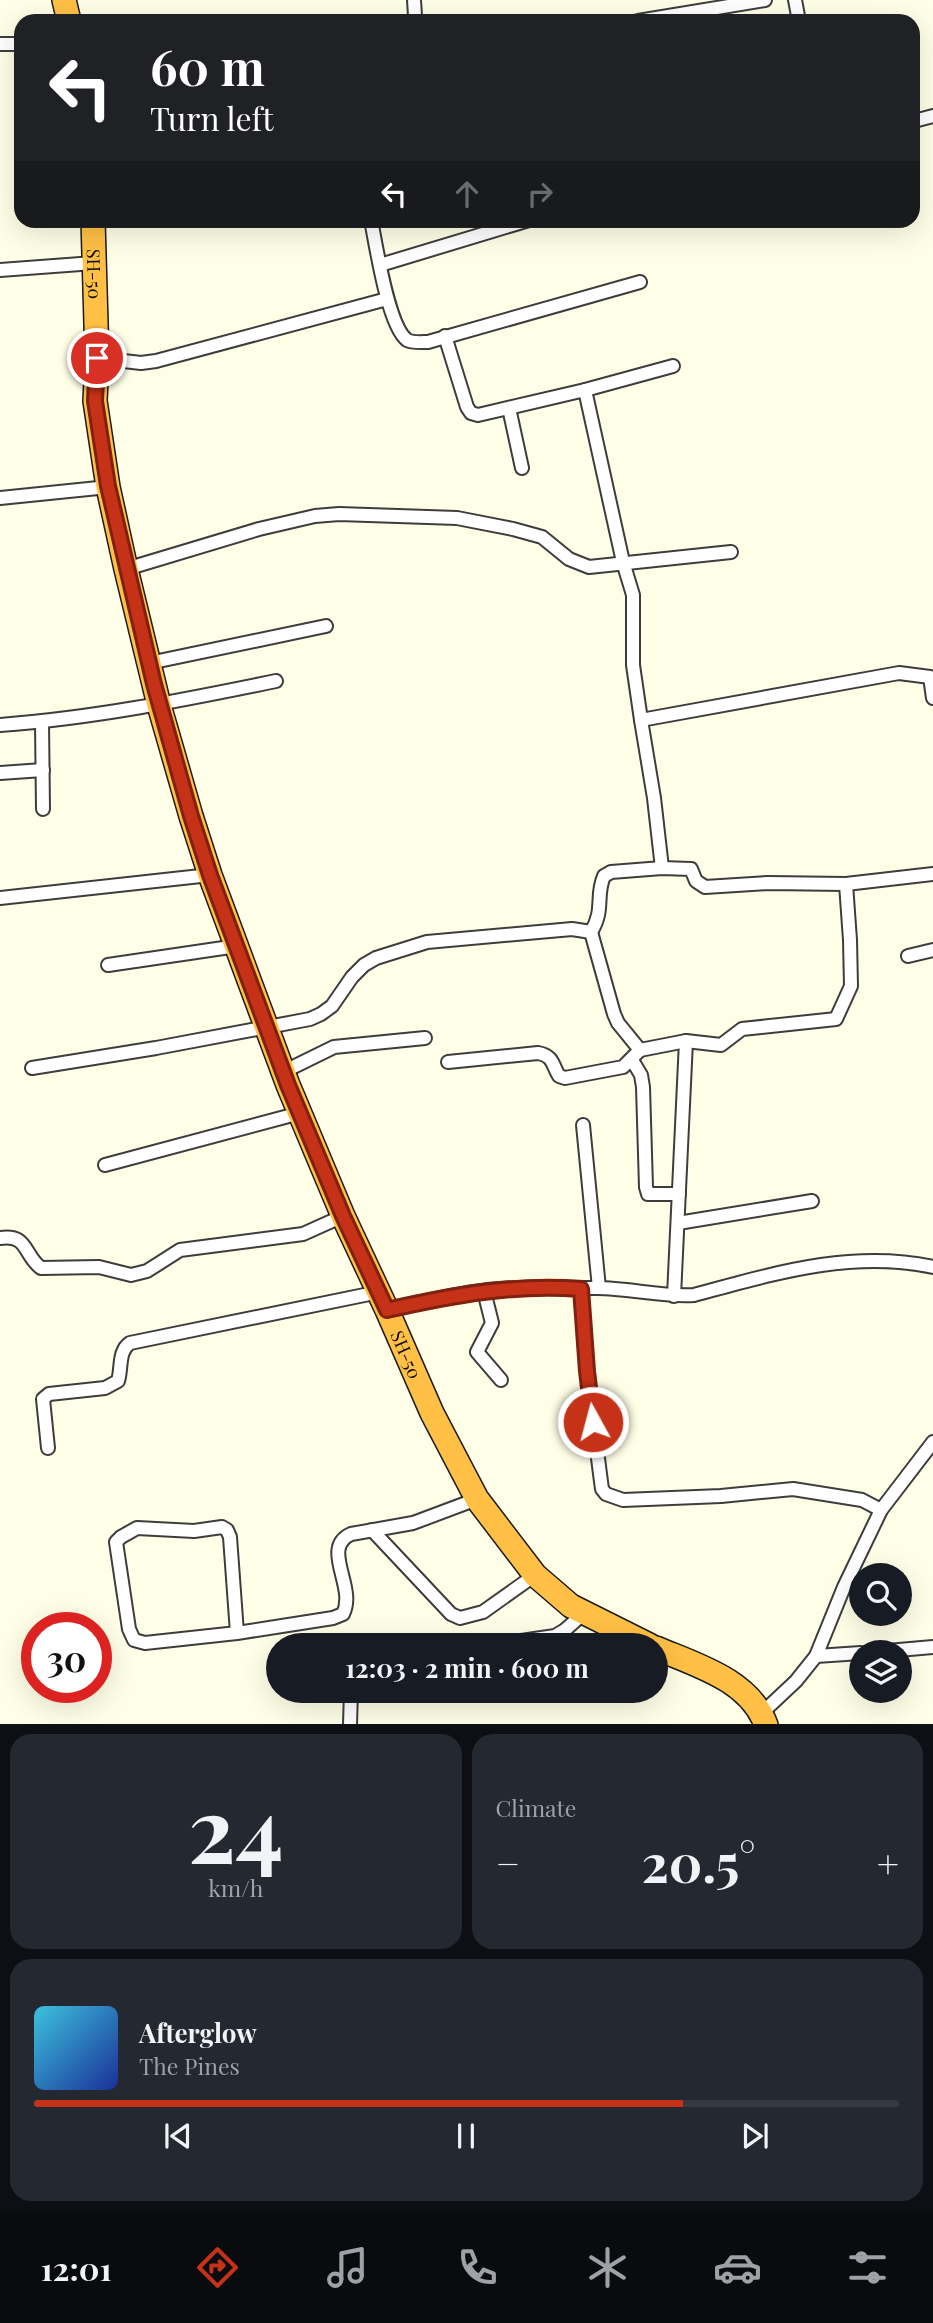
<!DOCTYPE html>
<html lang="en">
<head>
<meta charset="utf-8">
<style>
  body { margin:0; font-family:"Playfair Display",serif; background:#242831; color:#f1f3f6; height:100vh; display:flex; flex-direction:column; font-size:26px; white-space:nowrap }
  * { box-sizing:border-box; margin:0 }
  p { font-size:23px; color:#9ea1a6 }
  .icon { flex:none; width:38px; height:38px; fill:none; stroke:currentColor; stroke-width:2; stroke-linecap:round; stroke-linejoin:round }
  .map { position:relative; height:1724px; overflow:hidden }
  .sheet { display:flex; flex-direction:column; gap:10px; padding:10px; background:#0d0f14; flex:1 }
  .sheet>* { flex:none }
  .guide { position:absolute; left:14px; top:14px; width:906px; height:214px; border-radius:21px; box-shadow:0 7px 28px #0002; background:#202124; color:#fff; overflow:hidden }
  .fabs { position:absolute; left:849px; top:1563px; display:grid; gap:14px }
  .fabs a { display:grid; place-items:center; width:63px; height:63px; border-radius:50%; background:#171b24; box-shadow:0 7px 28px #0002; font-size:35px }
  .speed { position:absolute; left:21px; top:1612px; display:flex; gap:14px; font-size:35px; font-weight:700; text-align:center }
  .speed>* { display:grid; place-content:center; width:91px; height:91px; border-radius:50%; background:#171b24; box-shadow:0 7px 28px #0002; line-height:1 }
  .speed .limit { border:10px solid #d22; background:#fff; color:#111 }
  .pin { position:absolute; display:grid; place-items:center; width:60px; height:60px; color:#fff; margin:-30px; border:4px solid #fff; border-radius:50%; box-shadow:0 2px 7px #0007 }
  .me { position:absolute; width:77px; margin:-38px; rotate:353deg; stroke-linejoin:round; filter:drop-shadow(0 0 5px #0008) }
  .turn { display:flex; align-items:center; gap:24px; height:147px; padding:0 21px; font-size:32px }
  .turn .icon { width:91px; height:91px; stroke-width:2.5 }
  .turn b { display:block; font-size:49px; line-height:60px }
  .lanes { display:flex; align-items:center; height:66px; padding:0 21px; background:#0003; justify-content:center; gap:35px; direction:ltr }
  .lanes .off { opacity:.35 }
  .big { font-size:52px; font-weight:700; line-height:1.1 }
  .sheet .card { flex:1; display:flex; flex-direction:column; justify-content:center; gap:10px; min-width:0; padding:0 24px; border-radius:21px; background:#242831 }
  .sheet .dial { align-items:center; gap:0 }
  .dial b { font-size:91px; line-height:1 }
  .song { display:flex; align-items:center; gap:21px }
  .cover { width:84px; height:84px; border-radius:10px; background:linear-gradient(135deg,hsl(190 70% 55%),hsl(230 70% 35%)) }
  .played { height:7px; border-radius:4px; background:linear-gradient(90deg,#c53217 75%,#363941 75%) }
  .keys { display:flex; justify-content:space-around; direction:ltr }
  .heat { display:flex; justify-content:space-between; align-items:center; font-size:38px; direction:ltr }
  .sheet .tiles { flex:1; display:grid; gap:10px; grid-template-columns:1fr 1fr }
  .card:last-child { grid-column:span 2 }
  .trip { position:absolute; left:266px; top:1633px; width:402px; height:70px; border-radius:35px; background:#171b24; box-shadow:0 7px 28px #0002; font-weight:700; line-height:70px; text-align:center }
  .tab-bar { display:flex; height:112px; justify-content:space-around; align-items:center; background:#090b0e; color:#9ea1a6 }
  .tab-bar .icon { width:49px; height:49px }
  .tab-bar .on { color:#c53217 }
  .tab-bar b { font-size:32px; color:#f1f3f6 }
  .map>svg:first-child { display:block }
</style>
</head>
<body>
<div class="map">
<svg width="933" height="1725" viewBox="0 0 933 1725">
  <rect width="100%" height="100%" fill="#ffffe7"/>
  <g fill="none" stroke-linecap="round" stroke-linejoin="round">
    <defs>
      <g id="street">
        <path d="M 414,0 L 415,16"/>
        <path d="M 795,0 L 799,21"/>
        <path d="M 638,21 L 765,0"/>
        <path d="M 0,44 L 21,44"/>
        <path d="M 914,121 L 933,116"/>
        <path d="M 371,220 C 376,245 388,326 407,340 C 412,343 422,342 428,342 L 640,282"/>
        <path d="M 380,265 L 529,220"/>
        <path d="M 0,270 L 94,263"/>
        <path d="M 445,336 L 467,407 L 471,413 L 478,415 L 585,390 L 623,562 L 633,595 L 633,665 L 641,720"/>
        <path d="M 97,358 L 141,363 L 156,361 L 387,299"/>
        <path d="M 585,390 L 673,366"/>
        <path d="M 509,408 L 522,468"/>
        <path d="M 0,498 L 108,487"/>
        <path d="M 126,569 L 259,529 L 315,516 L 339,514 L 457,518 L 513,529 L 542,537 L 569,559 L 589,567 L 731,552"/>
        <path d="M 149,663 L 326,626"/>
        <path d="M 42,722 L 43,809"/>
        <path d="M 0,725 C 93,718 184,700 276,681"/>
        <path d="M 0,773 L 43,770"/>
        <path d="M 662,868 L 654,798 L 641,720 L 899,673 L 930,677 L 933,698"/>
        <path d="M 0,898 L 210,875"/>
        <path d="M 591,932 L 614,1014 L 618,1023 L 640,1050 L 686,1041 L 721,1045 L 742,1029 L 836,1019 L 851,986 L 850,940 L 846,884"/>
        <path d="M 908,956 L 933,950"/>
        <path d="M 108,965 L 237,946"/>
        <path d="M 632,1060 L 641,1075 L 643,1087 L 646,1187 L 648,1194 L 679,1194"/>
        <path d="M 448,1062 L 538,1053 C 554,1056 552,1065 559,1076 L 565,1078 L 623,1067 L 640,1050"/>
        <path d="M 32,1068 L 156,1048 L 310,1019 L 321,1014 L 332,1006 L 352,977 L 364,965 L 376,958 L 427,942 L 572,929 L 591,932 C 605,909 595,897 604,876 L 611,872 L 662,868 L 691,869 L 696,881 L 705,887 L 768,883 L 846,884 L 933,874"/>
        <path d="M 283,1072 L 334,1047 L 425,1038"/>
        <path d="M 583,1125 L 599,1288"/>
        <path d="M 105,1165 L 300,1113"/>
        <path d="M 678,1223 L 812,1201"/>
        <path d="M 0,1238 C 29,1234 23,1255 41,1268 L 99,1267 L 131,1275 L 147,1271 L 180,1250 L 303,1234 L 343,1216"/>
        <path d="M 581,1289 L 587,1371 L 600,1474 L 602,1489 L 606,1494 L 623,1500 L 721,1496 L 793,1489 L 862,1500 L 881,1510"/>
        <path d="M 484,1291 L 492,1323 L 477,1352 L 501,1380"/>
        <path d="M 674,1296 L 686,1041"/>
        <path d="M 387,1310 C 421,1302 454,1294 488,1290 C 524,1286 561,1288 597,1288 C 629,1288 661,1297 694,1295 C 772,1274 852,1249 933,1267"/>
        <path d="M 48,1448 L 43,1399 L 49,1394 L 105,1388 L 118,1381 C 122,1368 118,1351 130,1343 L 379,1292"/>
        <path d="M 372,1530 L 451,1614 L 460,1618 L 483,1612 L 535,1575"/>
        <path d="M 237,1633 L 145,1643 L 134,1640 L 129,1629 L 116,1542 L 121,1537 L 137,1528 L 194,1531 L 222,1527 L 227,1530 L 230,1537 L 237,1633 L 333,1618 L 343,1614 C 357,1587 320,1548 351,1534 L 413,1523 L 477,1499"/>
        <path d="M 492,1645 L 555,1636 L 565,1630 L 584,1613"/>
        <path d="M 876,1652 L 933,1647"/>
        <path d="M 816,1656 L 861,1653"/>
        <path d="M 762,1713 L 796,1681 L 816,1656 L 844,1587 L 881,1510 L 933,1442"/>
        <path d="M 350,1725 L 351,1690"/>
      </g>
      <g id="highway">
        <path d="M 64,0 L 69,21"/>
        <path id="s1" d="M 93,220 L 97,358 L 95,401 L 108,487 L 126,569 L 159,705 L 191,816 L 210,875 L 288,1085 L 343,1216 L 387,1310 L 432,1413 L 477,1499 L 535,1575 L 571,1606 L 649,1645"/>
        <path d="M 656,1648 C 696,1665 750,1680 766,1725"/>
      </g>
    </defs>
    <use href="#street" stroke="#3d3d3d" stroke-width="16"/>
    <use href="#highway" stroke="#1b1b1b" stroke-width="26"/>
    <use href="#street" stroke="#fff" stroke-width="12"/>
    <use href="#highway" stroke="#ffc045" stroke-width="23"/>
  </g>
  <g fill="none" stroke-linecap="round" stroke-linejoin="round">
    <defs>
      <path id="route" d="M 97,358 L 95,401 L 108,486 L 154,684 L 191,816 L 210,875 L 288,1085 L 343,1216 L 387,1310 C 453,1295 513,1284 581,1289 L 587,1371 L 593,1422"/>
    </defs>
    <use href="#route" stroke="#80200f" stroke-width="18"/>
    <use href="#route" stroke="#c53217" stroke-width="12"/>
  </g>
  <g text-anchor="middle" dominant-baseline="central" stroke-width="7" stroke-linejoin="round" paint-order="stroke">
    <g font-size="18" fill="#0a0a0a" stroke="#fff">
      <text stroke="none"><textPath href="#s1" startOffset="54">SH-50</textPath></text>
      <text stroke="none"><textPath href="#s1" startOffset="1188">SH-50</textPath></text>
    </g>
  </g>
</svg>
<div class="fabs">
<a><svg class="icon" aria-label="search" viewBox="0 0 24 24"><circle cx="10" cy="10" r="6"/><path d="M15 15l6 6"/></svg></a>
<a><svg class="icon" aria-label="layers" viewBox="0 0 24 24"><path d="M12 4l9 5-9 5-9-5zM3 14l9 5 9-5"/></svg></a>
</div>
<div class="speed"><div class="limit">30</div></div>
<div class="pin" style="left:97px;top:358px;background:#d93025"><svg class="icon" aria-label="arrive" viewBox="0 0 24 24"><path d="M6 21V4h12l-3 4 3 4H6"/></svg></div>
<svg class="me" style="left:593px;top:1422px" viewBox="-20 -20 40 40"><circle r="17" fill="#c53217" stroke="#fff" stroke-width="3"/><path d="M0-11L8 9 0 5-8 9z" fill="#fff"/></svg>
<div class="trip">12:03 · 2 min · 600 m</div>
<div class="guide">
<div class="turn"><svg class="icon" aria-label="left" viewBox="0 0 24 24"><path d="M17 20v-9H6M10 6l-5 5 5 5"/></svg><div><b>60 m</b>Turn left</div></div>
<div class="lanes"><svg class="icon" aria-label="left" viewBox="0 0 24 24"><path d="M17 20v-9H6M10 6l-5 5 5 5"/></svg><svg class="icon off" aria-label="ahead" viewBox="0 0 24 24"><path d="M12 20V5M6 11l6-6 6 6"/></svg><svg class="icon off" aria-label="right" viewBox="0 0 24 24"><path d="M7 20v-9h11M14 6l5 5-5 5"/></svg></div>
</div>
</div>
<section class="sheet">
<div class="tiles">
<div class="card dial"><b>24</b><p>km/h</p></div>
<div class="card"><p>Climate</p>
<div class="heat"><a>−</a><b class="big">20.5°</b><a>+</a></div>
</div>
<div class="card">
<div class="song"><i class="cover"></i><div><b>Afterglow</b><p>The Pines</p></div></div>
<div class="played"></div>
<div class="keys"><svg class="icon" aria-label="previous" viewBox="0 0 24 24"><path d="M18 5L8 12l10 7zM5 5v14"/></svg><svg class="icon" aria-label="pause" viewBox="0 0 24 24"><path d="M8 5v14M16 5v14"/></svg><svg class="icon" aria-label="next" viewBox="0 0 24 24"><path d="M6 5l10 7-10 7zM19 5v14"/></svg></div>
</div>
</div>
</section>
<nav class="tab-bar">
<b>12:01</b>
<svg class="icon on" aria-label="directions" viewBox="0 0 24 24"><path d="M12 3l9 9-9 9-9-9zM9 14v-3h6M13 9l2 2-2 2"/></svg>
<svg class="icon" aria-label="music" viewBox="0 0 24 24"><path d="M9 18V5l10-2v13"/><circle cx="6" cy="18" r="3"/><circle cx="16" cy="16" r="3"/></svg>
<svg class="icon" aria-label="phone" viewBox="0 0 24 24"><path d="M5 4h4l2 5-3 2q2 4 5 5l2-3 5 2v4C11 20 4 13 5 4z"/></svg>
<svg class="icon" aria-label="climate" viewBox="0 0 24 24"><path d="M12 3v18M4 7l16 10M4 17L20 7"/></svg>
<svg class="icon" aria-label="car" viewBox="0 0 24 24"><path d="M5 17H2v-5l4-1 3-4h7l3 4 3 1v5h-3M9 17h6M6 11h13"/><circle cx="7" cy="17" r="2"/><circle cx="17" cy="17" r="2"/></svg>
<svg class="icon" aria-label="filters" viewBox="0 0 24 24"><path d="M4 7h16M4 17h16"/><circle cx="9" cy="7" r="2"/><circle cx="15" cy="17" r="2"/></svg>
</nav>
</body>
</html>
